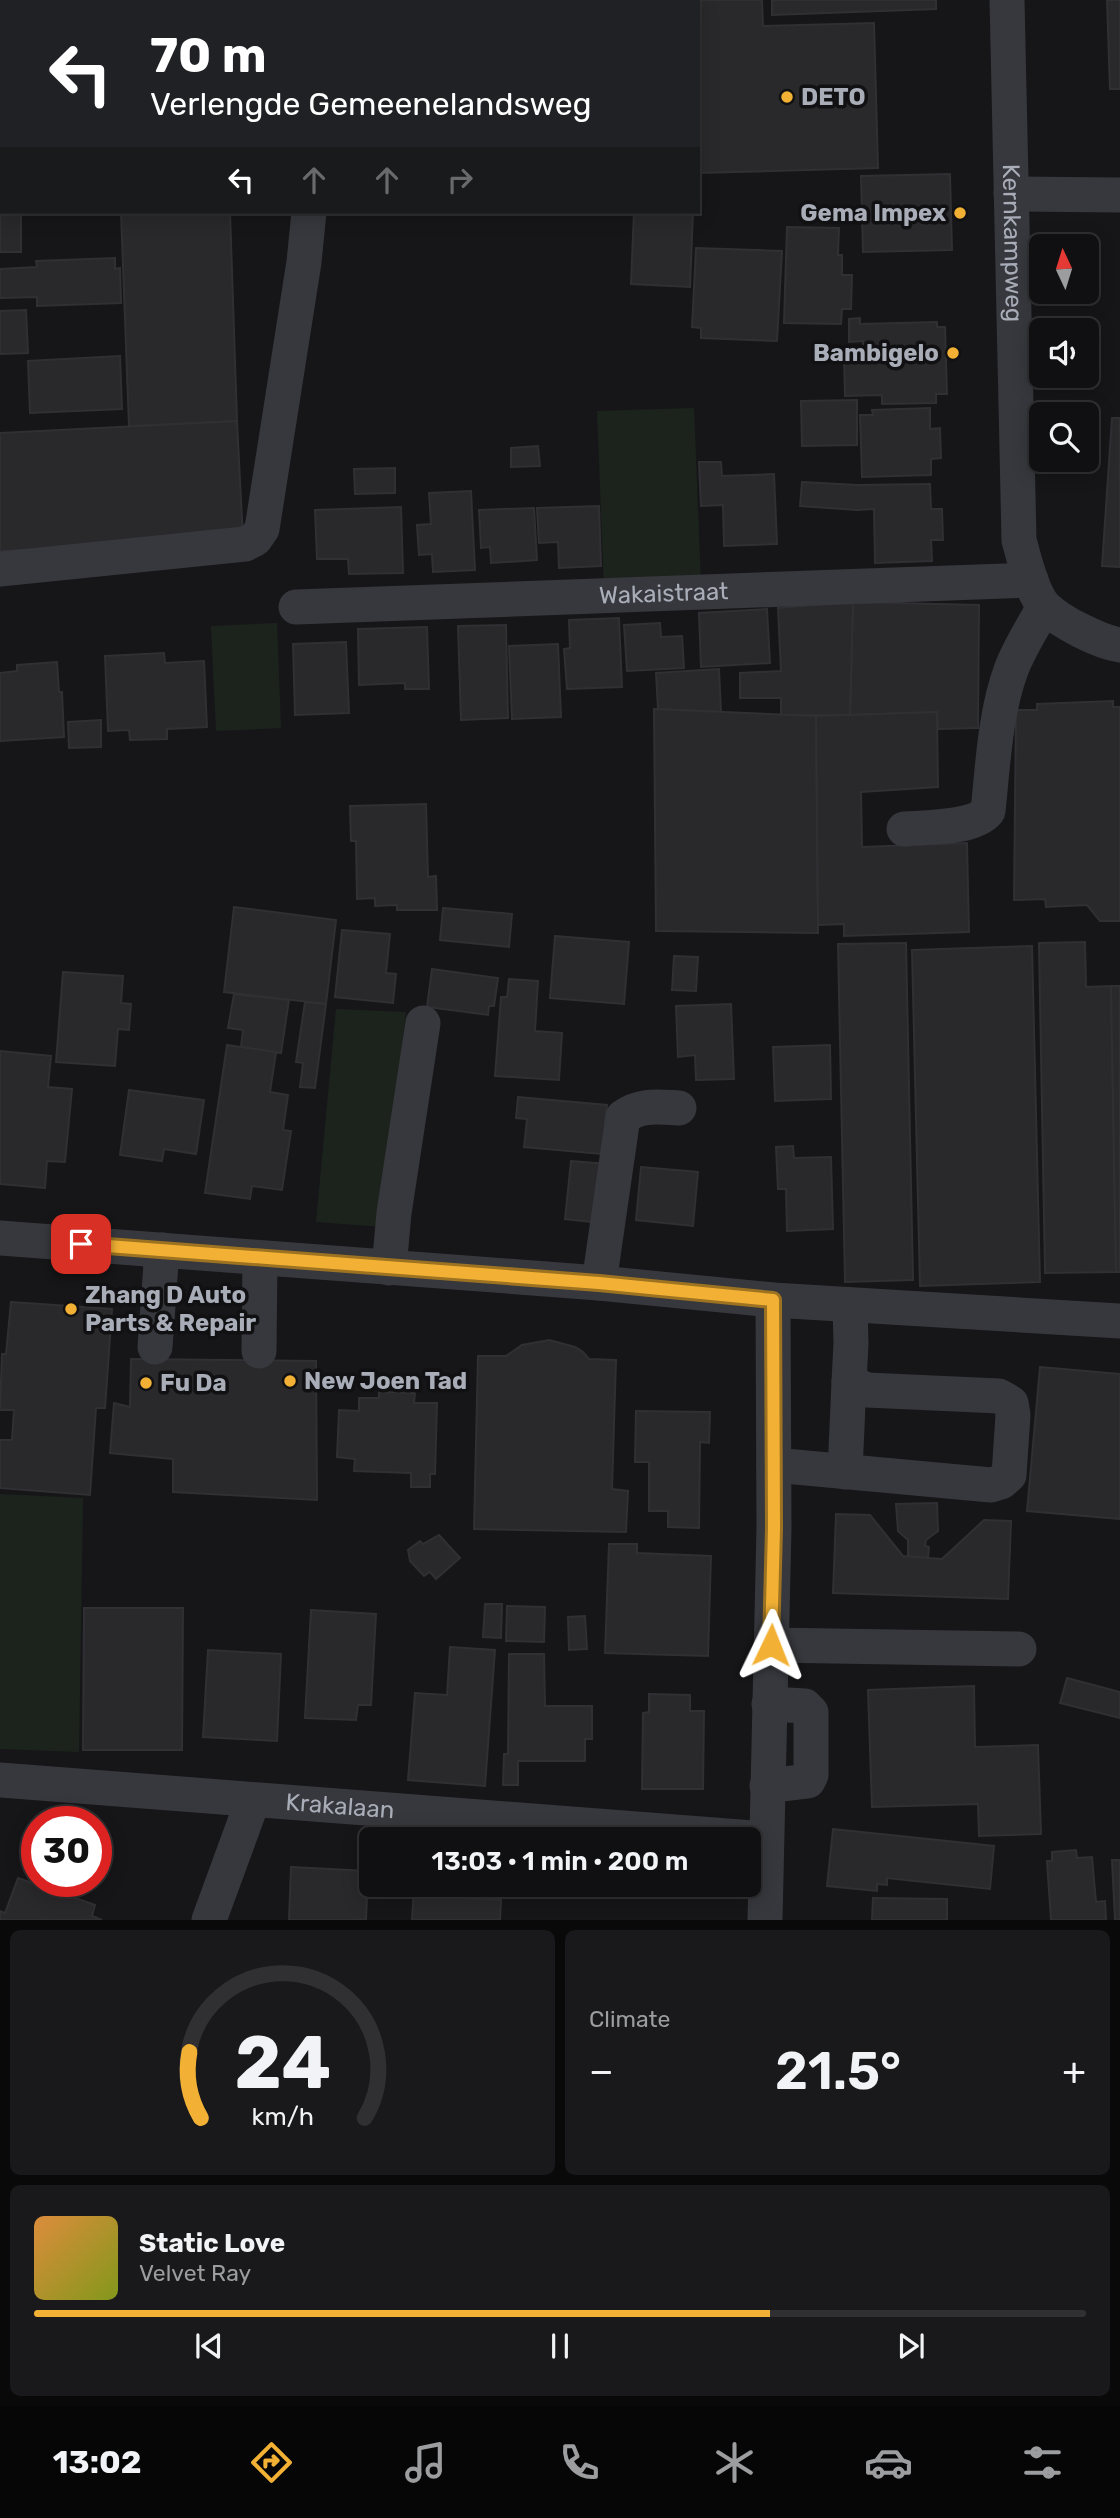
<!DOCTYPE html>
<html lang="en">
<head>
<meta charset="utf-8">
<style>
  body { margin:0; font-family:Rubik,sans-serif; background:#19191b; color:#f1f3f6; height:100vh; display:flex; flex-direction:column; font-size:26px; white-space:nowrap }
  * { box-sizing:border-box; margin:0 }
  p { font-size:23px; color:#9c9d9f }
  .icon { flex:none; width:38px; height:38px; fill:none; stroke:currentColor; stroke-width:2; stroke-linecap:round; stroke-linejoin:round }
  .map { position:relative; height:1920px; overflow:hidden }
  .details { display:flex; flex-direction:column; gap:10px; padding:10px; background:#09090a; flex:1 }
  .details>* { flex:none }
  .banner { position:absolute; left:0px; top:0px; width:700px; height:214px; box-shadow:0 4px 18px #0003,0 0 0 2px #303032; background:#202124; color:#fff; overflow:hidden }
  .needle { width:46px; rotate:356deg }
  .controls { position:absolute; left:1029px; top:234px; display:grid; gap:14px }
  .controls a { display:grid; place-items:center; width:70px; height:70px; border-radius:10px; background:#101012; box-shadow:0 4px 18px #0003,0 0 0 2px #303032; font-size:35px }
  .speed { position:absolute; left:21px; top:1806px; display:flex; gap:14px; font-size:35px; font-weight:700; text-align:center }
  .speed>* { display:grid; place-content:center; width:91px; height:91px; border-radius:50%; background:#101012; box-shadow:0 4px 18px #0003,0 0 0 2px #303032; line-height:1 }
  .speed .limit { border:10px solid #d22; background:#fff; color:#111 }
  .pin { position:absolute; display:grid; place-items:center; width:60px; height:60px; color:#fff; margin:-30px; border-radius:14px; box-shadow:0 4px 10px #0006 }
  .me { position:absolute; width:77px; margin:-38px; rotate:2deg; stroke-linejoin:round; filter:drop-shadow(0 0 5px #0008) }
  .turn { display:flex; align-items:center; gap:24px; height:147px; padding:0 35px; font-size:32px }
  .turn .icon { width:91px; height:91px; stroke-width:2.5 }
  .turn b { display:block; font-size:49px; line-height:60px }
  .lanes { display:flex; align-items:center; height:66px; padding:0 35px; background:#0003; justify-content:center; gap:35px; direction:ltr }
  .lanes .off { opacity:.35 }
  .big { font-size:52px; font-weight:600; line-height:1.1 }
  .details .tile { flex:1; display:flex; flex-direction:column; justify-content:center; gap:10px; min-width:0; padding:0 24px; border-radius:10px; background:#19191b }
  .details .dial { align-items:center; gap:0 }
  .dial svg { height:182px; overflow:visible; fill:none; stroke:#303032; stroke-width:7; stroke-linecap:round; text-anchor:middle }
  .dial text { fill:#f1f3f6; stroke:none }
  .song { display:flex; align-items:center; gap:21px }
  .cover { width:84px; height:84px; border-radius:10px; background:linear-gradient(135deg,hsl(30 70% 55%),hsl(70 70% 35%)) }
  .played { height:7px; border-radius:4px; background:linear-gradient(90deg,#f2b134 70%,#303032 70%) }
  .keys { display:flex; justify-content:space-around; direction:ltr }
  .heat { display:flex; justify-content:space-between; align-items:center; font-size:38px; direction:ltr }
  .details .tiles { flex:1; display:grid; gap:10px; grid-template-columns:1fr 1fr }
  .tile:last-child { grid-column:span 2 }
  .trip { position:absolute; left:359px; top:1827px; width:402px; height:70px; border-radius:10px; background:#101012; box-shadow:0 4px 18px #0003,0 0 0 2px #303032; font-weight:600; line-height:70px; text-align:center }
  .dock { display:flex; height:112px; justify-content:space-around; align-items:center; background:#060607; color:#9c9d9f }
  .dock .icon { width:49px; height:49px }
  .dock .active { color:#f2b134 }
  .dock b { font-size:32px; color:#f1f3f6 }
  .map>svg:first-child { display:block }
</style>
</head>
<body>
<div class="map">
<svg width="1120" height="1920" viewBox="0 0 1120 1920">
  <rect width="100%" height="100%" fill="#161618"/>
  <g fill="#1c231d">
    <path d="M 694,408 L 701,584 L 604,588 L 597,411 Z"/>
    <path d="M 277,623 L 281,728 L 216,731 L 211,626 Z"/>
    <path d="M 336,1009 L 406,1012 L 383,1227 L 316,1222 Z"/>
    <path d="M 0,1494 L 83,1498 L 79,1752 L 0,1749 Z"/>
  </g>
  <g fill="#29292c" stroke="#303034" stroke-width="2">
    <path d="M 0,0 L 10,2 L 2,2 L 0,51 Z"/>
    <rect x="154" y="0" width="63" height="2"/>
    <rect x="325" y="0" width="45" height="2"/>
    <rect x="430" y="0" width="46" height="2"/>
    <rect x="537" y="0" width="45" height="2"/>
    <path d="M 612,0 L 762,0 L 763,26 L 874,23 L 878,168 L 698,173 L 698,2 Z"/>
    <path d="M 772,0 L 936,0 L 936,9 L 772,15 Z"/>
    <path d="M 1107,0 L 1120,0 L 1120,89 L 1110,89 Z"/>
    <path d="M 0,161 L 2,161 L 0,206 Z"/>
    <path d="M 950,174 L 952,250 L 863,252 L 861,176 Z"/>
    <path d="M 121,212 L 230,212 L 237,421 L 129,426 Z"/>
    <path d="M 634,212 L 693,212 L 690,287 L 631,284 Z"/>
    <rect x="0" y="213" width="21" height="39"/>
    <path d="M 787,227 L 839,228 L 838,255 L 842,255 L 842,275 L 852,275 L 851,309 L 842,309 L 841,324 L 784,323 Z"/>
    <path d="M 696,248 L 782,251 L 777,341 L 701,338 L 701,328 L 692,327 Z"/>
    <path d="M 115,258 L 115,269 L 120,268 L 121,303 L 37,306 L 37,297 L 0,298 L 0,269 L 37,267 L 36,261 Z"/>
    <path d="M 26,310 L 28,353 L 0,354 L 0,311 Z"/>
    <path d="M 860,318 L 860,324 L 937,322 L 937,327 L 945,327 L 947,394 L 936,394 L 936,403 L 882,404 L 882,395 L 845,396 L 844,355 L 863,354 L 863,341 L 849,342 L 849,319 Z"/>
    <path d="M 120,356 L 122,409 L 30,413 L 28,361 Z"/>
    <path d="M 857,400 L 857,445 L 802,446 L 801,401 Z"/>
    <path d="M 930,408 L 930,429 L 940,428 L 941,458 L 931,459 L 931,475 L 862,477 L 860,415 L 873,415 L 872,410 Z"/>
    <path d="M 1112,418 L 1120,418 L 1120,567 L 1102,566 Z"/>
    <path d="M 237,421 L 243,540 L 0,551 L 0,433 Z"/>
    <path d="M 538,446 L 540,466 L 511,467 L 511,448 Z"/>
    <path d="M 699,462 L 721,462 L 722,476 L 774,474 L 777,544 L 724,546 L 723,505 L 701,506 Z"/>
    <path d="M 395,468 L 395,493 L 355,494 L 354,469 Z"/>
    <path d="M 802,482 L 857,485 L 930,484 L 931,509 L 942,509 L 943,540 L 931,540 L 932,561 L 875,563 L 874,509 L 857,510 L 800,506 Z"/>
    <path d="M 471,491 L 475,570 L 433,572 L 432,554 L 419,555 L 417,525 L 431,524 L 429,493 Z"/>
    <path d="M 599,506 L 601,566 L 559,568 L 558,542 L 539,543 L 537,508 Z"/>
    <path d="M 401,507 L 403,573 L 349,574 L 348,559 L 317,559 L 315,510 Z"/>
    <path d="M 534,508 L 537,560 L 491,563 L 490,547 L 481,548 L 479,510 Z"/>
    <path d="M 853,602 L 979,605 L 978,728 L 938,729 L 937,712 L 850,715 Z"/>
    <path d="M 853,602 L 850,715 L 781,715 L 781,698 L 740,698 L 740,673 L 781,671 L 778,608 Z"/>
    <path d="M 767,609 L 770,663 L 701,667 L 699,613 Z"/>
    <path d="M 619,618 L 622,687 L 567,689 L 564,649 L 570,648 L 569,620 Z"/>
    <path d="M 660,623 L 661,637 L 682,636 L 684,668 L 627,671 L 624,625 Z"/>
    <path d="M 506,625 L 508,718 L 461,720 L 458,626 Z"/>
    <path d="M 427,627 L 429,689 L 405,689 L 405,683 L 359,685 L 358,629 Z"/>
    <path d="M 346,642 L 349,713 L 295,715 L 293,644 Z"/>
    <path d="M 558,644 L 561,717 L 512,719 L 509,646 Z"/>
    <path d="M 164,653 L 165,663 L 204,661 L 207,727 L 167,729 L 167,739 L 130,740 L 129,730 L 108,731 L 105,656 Z"/>
    <path d="M 57,662 L 59,692 L 62,692 L 64,737 L 0,741 L 0,673 L 17,671 L 17,665 Z"/>
    <path d="M 719,669 L 721,712 L 658,709 L 656,673 Z"/>
    <path d="M 1113,701 L 1113,707 L 1120,707 L 1120,921 L 1100,921 L 1087,905 L 1046,907 L 1045,899 L 1014,900 L 1016,710 L 1037,710 L 1037,704 Z"/>
    <path d="M 654,709 L 816,716 L 818,933 L 656,931 Z"/>
    <path d="M 937,712 L 938,787 L 861,792 L 862,847 L 967,843 L 969,932 L 844,936 L 844,924 L 818,925 L 816,716 Z"/>
    <path d="M 101,720 L 101,747 L 69,748 L 68,722 Z"/>
    <path d="M 426,804 L 428,877 L 436,876 L 437,910 L 397,910 L 397,905 L 375,906 L 375,898 L 357,899 L 356,841 L 351,841 L 350,806 Z"/>
    <path d="M 234,907 L 336,920 L 326,1004 L 224,992 Z"/>
    <path d="M 443,908 L 512,914 L 509,947 L 440,940 Z"/>
    <path d="M 342,930 L 390,934 L 386,973 L 396,974 L 393,1003 L 335,997 Z"/>
    <path d="M 555,936 L 629,942 L 624,1004 L 550,998 Z"/>
    <path d="M 1085,942 L 1086,987 L 1111,986 L 1116,1272 L 1045,1273 L 1039,943 Z"/>
    <path d="M 906,943 L 913,1280 L 845,1282 L 838,944 Z"/>
    <path d="M 1032,946 L 1040,1282 L 920,1286 L 912,950 Z"/>
    <path d="M 674,956 L 698,957 L 696,991 L 672,990 Z"/>
    <path d="M 432,969 L 498,978 L 494,1006 L 489,1006 L 488,1015 L 427,1007 Z"/>
    <path d="M 63,972 L 123,976 L 121,1003 L 131,1004 L 129,1030 L 118,1029 L 115,1066 L 56,1062 Z"/>
    <path d="M 509,979 L 538,981 L 535,1031 L 562,1033 L 559,1080 L 495,1076 L 501,997 L 507,997 Z"/>
    <path d="M 1111,986 L 1120,986 L 1120,1272 L 1116,1272 Z"/>
    <path d="M 234,994 L 289,1000 L 281,1053 L 241,1047 L 243,1030 L 228,1028 Z"/>
    <path d="M 305,1002 L 326,1004 L 315,1088 L 300,1087 L 303,1063 L 296,1062 Z"/>
    <path d="M 731,1004 L 734,1079 L 696,1080 L 695,1055 L 678,1057 L 676,1006 Z"/>
    <path d="M 227,1045 L 276,1052 L 270,1092 L 288,1095 L 283,1130 L 291,1131 L 282,1190 L 252,1186 L 250,1199 L 205,1193 Z"/>
    <path d="M 830,1045 L 831,1099 L 775,1101 L 773,1047 Z"/>
    <path d="M 0,1051 L 51,1056 L 48,1087 L 72,1089 L 65,1162 L 47,1161 L 45,1188 L 0,1184 Z"/>
    <path d="M 129,1090 L 204,1100 L 196,1154 L 164,1149 L 162,1161 L 120,1155 Z"/>
    <path d="M 518,1097 L 607,1105 L 605,1123 L 613,1155 L 524,1147 L 527,1119 L 516,1118 Z"/>
    <path d="M 793,1146 L 794,1158 L 831,1157 L 833,1229 L 787,1231 L 786,1189 L 778,1189 L 776,1147 Z"/>
    <path d="M 571,1161 L 607,1164 L 601,1223 L 565,1219 Z"/>
    <path d="M 641,1167 L 698,1172 L 693,1226 L 636,1220 Z"/>
    <path d="M 11,1302 L 112,1309 L 105,1408 L 96,1408 L 90,1495 L 0,1488 L 0,1440 L 12,1440 L 14,1410 L 0,1410 L 2,1354 L 6,1354 Z"/>
    <path d="M 549,1340 L 575,1347 L 583,1352 L 589,1359 L 616,1360 L 612,1489 L 628,1491 L 626,1532 L 474,1529 L 478,1356 L 506,1356 L 522,1345 Z"/>
    <path d="M 131,1359 L 316,1361 L 317,1500 L 173,1492 L 173,1459 L 110,1453 L 114,1403 L 130,1407 Z"/>
    <path d="M 1040,1367 L 1120,1374 L 1120,1519 L 1027,1511 Z"/>
    <path d="M 379,1392 L 415,1393 L 414,1403 L 437,1403 L 435,1474 L 430,1474 L 430,1487 L 411,1487 L 411,1473 L 354,1471 L 355,1459 L 337,1457 L 339,1410 L 359,1411 L 359,1398 L 379,1398 Z"/>
    <path d="M 636,1411 L 710,1412 L 709,1443 L 700,1442 L 699,1528 L 668,1527 L 668,1511 L 649,1511 L 649,1462 L 635,1462 Z"/>
    <path d="M 937,1503 L 938,1531 L 926,1540 L 925,1546 L 929,1547 L 928,1558 L 908,1556 L 908,1540 L 898,1531 L 896,1504 Z"/>
    <path d="M 836,1514 L 870,1515 L 903,1556 L 928,1558 L 942,1559 L 984,1520 L 1011,1521 L 1008,1599 L 833,1593 Z"/>
    <path d="M 439,1535 L 460,1558 L 436,1579 L 430,1572 L 424,1576 L 410,1561 L 408,1550 L 420,1541 L 423,1544 Z"/>
    <path d="M 609,1544 L 637,1544 L 637,1553 L 711,1556 L 708,1656 L 605,1653 Z"/>
    <path d="M 485,1604 L 502,1604 L 501,1638 L 483,1637 Z"/>
    <path d="M 507,1606 L 545,1607 L 544,1642 L 506,1641 Z"/>
    <path d="M 84,1608 L 183,1608 L 182,1750 L 83,1750 Z"/>
    <path d="M 311,1610 L 376,1614 L 371,1705 L 358,1705 L 356,1720 L 305,1718 Z"/>
    <path d="M 585,1616 L 587,1649 L 569,1650 L 568,1617 Z"/>
    <path d="M 450,1647 L 495,1650 L 485,1786 L 408,1780 L 415,1693 L 447,1695 Z"/>
    <path d="M 208,1650 L 281,1654 L 277,1741 L 203,1737 Z"/>
    <path d="M 509,1654 L 544,1654 L 545,1706 L 592,1706 L 592,1739 L 585,1739 L 585,1761 L 518,1761 L 518,1785 L 503,1785 L 504,1754 L 508,1754 Z"/>
    <path d="M 1067,1678 L 1120,1692 L 1120,1718 L 1060,1703 Z"/>
    <path d="M 974,1686 L 975,1747 L 1038,1745 L 1041,1834 L 979,1836 L 978,1804 L 872,1807 L 868,1690 Z"/>
    <path d="M 649,1694 L 690,1695 L 690,1711 L 704,1711 L 703,1789 L 642,1789 L 643,1713 L 649,1712 Z"/>
    <path d="M 833,1829 L 994,1846 L 990,1889 L 887,1878 L 887,1885 L 877,1884 L 877,1891 L 827,1886 Z"/>
    <path d="M 1076,1850 L 1077,1858 L 1092,1857 L 1096,1902 L 1105,1901 L 1106,1920 L 1051,1920 L 1047,1861 L 1052,1861 L 1052,1852 Z"/>
    <path d="M 1112,1860 L 1120,1860 L 1120,1920 L 1115,1920 Z"/>
    <path d="M 291,1867 L 368,1871 L 366,1920 L 289,1920 Z"/>
    <path d="M 18,1878 L 95,1905 L 92,1916 L 102,1920 L 0,1920 L 0,1911 L 5,1913 Z"/>
    <path d="M 414,1889 L 463,1891 L 463,1898 L 501,1900 L 500,1920 L 412,1920 Z"/>
    <path d="M 873,1898 L 947,1899 L 947,1920 L 872,1920 Z"/>
  </g>
  <g fill="none" stroke-linecap="round" stroke-linejoin="round">
    <g stroke="#37383d" stroke-width="35">
      <path d="M 307,0 L 307,2"/>
      <path id="s1" d="M 1007,0 L 1019,540 C 1024,558 1032,594 1045,607 C 1060,622 1100,642 1120,645"/>
      <path d="M 1011,194 L 1120,195"/>
      <path d="M 0,569 L 245,544 L 255,539 L 262,529 L 304,262 L 309,212"/>
      <path id="s2" d="M 296,607 L 1031,580"/>
      <path d="M 904,829 C 927,827 973,829 988,811 C 993,764 995,714 1011,670 C 1019,648 1033,627 1044,607"/>
      <path d="M 0,1238 L 599,1283 L 773,1300 L 1120,1321"/>
      <path d="M 389,1268 L 394,1213 L 423,1023"/>
      <path d="M 599,1283 L 623,1117 C 641,1104 658,1107 679,1108"/>
      <path d="M 155,1347 L 162,1250"/>
      <path d="M 259,1351 L 260,1258"/>
      <path d="M 774,1465 L 991,1485 L 1001,1482 L 1009,1475 L 1013,1415 L 1011,1403 L 999,1396 L 867,1390 L 849,1382 L 851,1343 L 850,1305"/>
      <path d="M 845,1472 L 849,1382"/>
      <path d="M 771,1645 L 1019,1649"/>
      <path id="s3" d="M 0,1780 L 766,1839"/>
      <path d="M 767,1786 L 808,1781 L 811,1775 L 811,1712 L 805,1706 L 769,1704"/>
      <path d="M 209,1920 L 253,1800"/>
      <path d="M 765,1920 L 774,1528 L 773,1300"/>
    </g>
  </g>
  <g fill="none" stroke-linecap="round" stroke-linejoin="round">
    <defs>
      <path id="route" d="M 81,1244 L 599,1283 L 773,1300 L 774,1528 L 771,1645"/>
    </defs>
    <use href="#route" stroke="#9d7322" stroke-width="18"/>
    <use href="#route" stroke="#f2b134" stroke-width="12"/>
  </g>
  <g fill="#f2b134" stroke="#111113" stroke-width="2.5">
    <circle cx="787" cy="97" r="7"/>
    <circle cx="960" cy="213" r="7"/>
    <circle cx="953" cy="353" r="7"/>
    <circle cx="71" cy="1309" r="7"/>
    <circle cx="290" cy="1381" r="7"/>
    <circle cx="146" cy="1383" r="7"/>
  </g>
  <g text-anchor="middle" dominant-baseline="central" stroke-width="7" stroke-linejoin="round" paint-order="stroke">
    <g font-size="24" font-weight="bold" fill="#a8adb8" stroke="#111113" text-anchor="start">
      <text x="801" y="97">DETO</text>
      <text x="946" y="213" text-anchor="end">Gema Impex</text>
      <text x="939" y="353" text-anchor="end">Bambigelo</text>
      <text x="85" y="1295">Zhang D Auto<tspan x="85" dy="28">Parts &amp; Repair</tspan></text>
      <text x="304" y="1381">New Joen Tad</text>
      <text x="160" y="1383">Fu Da</text>
    </g>
    <g font-size="24" fill="#a8adb8" stroke="#111113">
      <text stroke="none"><textPath href="#s1" startOffset="243">Kernkampweg</textPath></text>
      <text stroke="none"><textPath href="#s2" startOffset="368">Wakaistraat</textPath></text>
      <text stroke="none"><textPath href="#s3" startOffset="341">Krakalaan</textPath></text>
    </g>
  </g>
</svg>
<div class="controls">
<a><svg class="needle" viewBox="-14 -14 28 28"><path d="M0-13l5 13h-10z" fill="#e53935"/><path d="M0 13l5-13h-10z" fill="#9c9d9f"/></svg></a>
<a><svg class="icon" aria-label="sound" viewBox="0 0 24 24"><path d="M4 9h4l5-4v14l-5-4H4zM17 9q2 3 0 6"/></svg></a>
<a><svg class="icon" aria-label="search" viewBox="0 0 24 24"><circle cx="10" cy="10" r="6"/><path d="M15 15l6 6"/></svg></a>
</div>
<div class="speed"><div class="limit">30</div></div>
<div class="pin" style="left:81px;top:1244px;background:#d93025"><svg class="icon" aria-label="arrive" viewBox="0 0 24 24"><path d="M6 21V4h12l-3 4 3 4H6"/></svg></div>
<svg class="me" style="left:771px;top:1645px" viewBox="-20 -20 40 40"><path d="M0-17L14 15 0 8-14 15z" fill="#f2b134" stroke="#fff" stroke-width="4"/></svg>
<div class="trip">13:03 · 1 min · 200 m</div>
<div class="banner">
<div class="turn"><svg class="icon" aria-label="left" viewBox="0 0 24 24"><path d="M17 20v-9H6M10 6l-5 5 5 5"/></svg><div><b>70 m</b>Verlengde Gemeenelandsweg</div></div>
<div class="lanes"><svg class="icon" aria-label="left" viewBox="0 0 24 24"><path d="M17 20v-9H6M10 6l-5 5 5 5"/></svg><svg class="icon off" aria-label="ahead" viewBox="0 0 24 24"><path d="M12 20V5M6 11l6-6 6 6"/></svg><svg class="icon off" aria-label="ahead" viewBox="0 0 24 24"><path d="M12 20V5M6 11l6-6 6 6"/></svg><svg class="icon off" aria-label="right" viewBox="0 0 24 24"><path d="M7 20v-9h11M14 6l5 5-5 5"/></svg></div>
</div>
</div>
<section class="details">
<div class="tiles">
<div class="tile dial"><svg viewBox="0 0 100 80">
<path d="M14 69A42 42 0 1 1 86 69"/>
<path d="M14 69A42 42 0 0 1 9 40" stroke="#f2b134"/>
<text x="50" y="56" font-size="32" font-weight="700">24</text>
<text x="50" y="72" font-size="11">km/h</text>
</svg></div>
<div class="tile"><p>Climate</p>
<div class="heat"><a>−</a><b class="big">21.5°</b><a>+</a></div>
</div>
<div class="tile">
<div class="song"><i class="cover"></i><div><b>Static Love</b><p>Velvet Ray</p></div></div>
<div class="played"></div>
<div class="keys"><svg class="icon" aria-label="previous" viewBox="0 0 24 24"><path d="M18 5L8 12l10 7zM5 5v14"/></svg><svg class="icon" aria-label="pause" viewBox="0 0 24 24"><path d="M8 5v14M16 5v14"/></svg><svg class="icon" aria-label="next" viewBox="0 0 24 24"><path d="M6 5l10 7-10 7zM19 5v14"/></svg></div>
</div>
</div>
</section>
<nav class="dock">
<b>13:02</b>
<svg class="icon active" aria-label="directions" viewBox="0 0 24 24"><path d="M12 3l9 9-9 9-9-9zM9 14v-3h6M13 9l2 2-2 2"/></svg>
<svg class="icon" aria-label="music" viewBox="0 0 24 24"><path d="M9 18V5l10-2v13"/><circle cx="6" cy="18" r="3"/><circle cx="16" cy="16" r="3"/></svg>
<svg class="icon" aria-label="phone" viewBox="0 0 24 24"><path d="M5 4h4l2 5-3 2q2 4 5 5l2-3 5 2v4C11 20 4 13 5 4z"/></svg>
<svg class="icon" aria-label="climate" viewBox="0 0 24 24"><path d="M12 3v18M4 7l16 10M4 17L20 7"/></svg>
<svg class="icon" aria-label="car" viewBox="0 0 24 24"><path d="M5 17H2v-5l4-1 3-4h7l3 4 3 1v5h-3M9 17h6M6 11h13"/><circle cx="7" cy="17" r="2"/><circle cx="17" cy="17" r="2"/></svg>
<svg class="icon" aria-label="filters" viewBox="0 0 24 24"><path d="M4 7h16M4 17h16"/><circle cx="9" cy="7" r="2"/><circle cx="15" cy="17" r="2"/></svg>
</nav>
</body>
</html>
